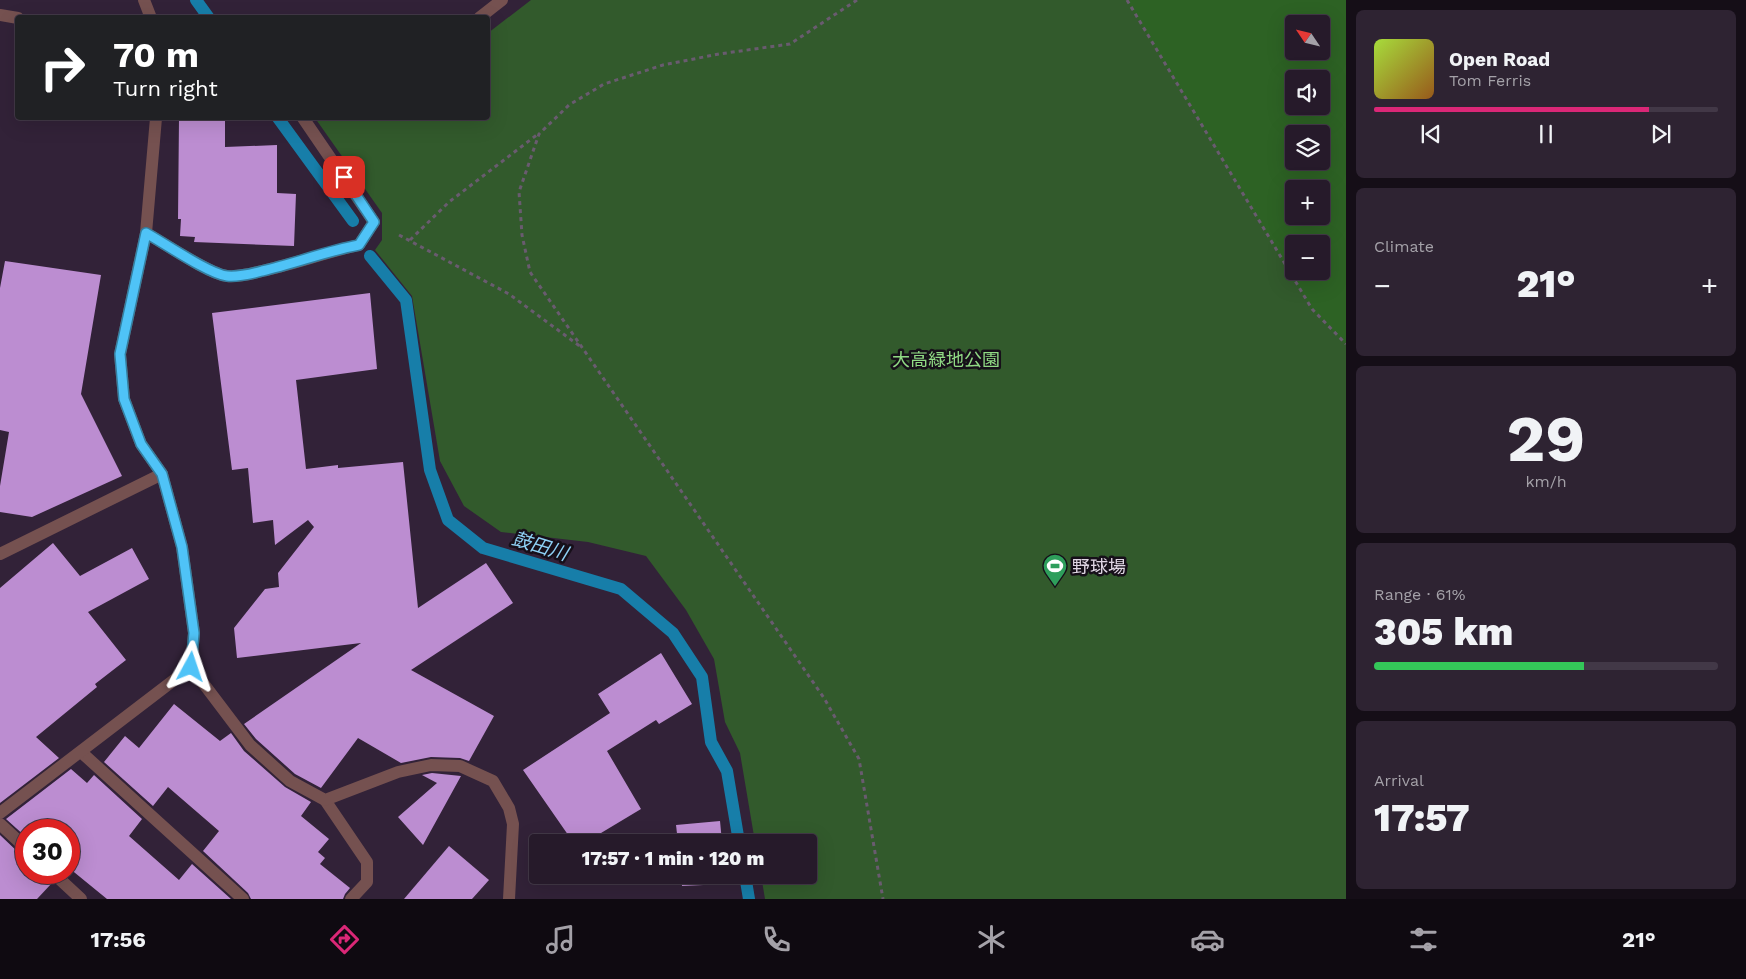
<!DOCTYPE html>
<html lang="en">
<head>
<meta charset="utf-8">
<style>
  body { margin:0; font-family:"Work Sans","Noto Sans JP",sans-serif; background:#2e2332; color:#f1f3f6; height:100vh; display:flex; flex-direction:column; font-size:19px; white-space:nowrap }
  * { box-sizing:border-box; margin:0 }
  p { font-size:16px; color:#a4a1a8 }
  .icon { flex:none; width:28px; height:28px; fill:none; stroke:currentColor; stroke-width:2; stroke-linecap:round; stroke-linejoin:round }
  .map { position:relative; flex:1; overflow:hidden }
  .sheet { display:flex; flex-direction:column; gap:10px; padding:10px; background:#150e17; width:400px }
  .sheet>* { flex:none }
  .banner { position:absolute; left:15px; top:15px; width:475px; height:105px; border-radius:5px; box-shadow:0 5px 20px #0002,0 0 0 1px #423847; background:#202124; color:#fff; overflow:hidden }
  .needle { width:32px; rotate:305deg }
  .controls { position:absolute; left:1285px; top:15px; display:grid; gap:10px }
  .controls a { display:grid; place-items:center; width:45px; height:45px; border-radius:5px; background:#261a2a; box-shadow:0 5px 20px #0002,0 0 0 1px #423847; font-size:25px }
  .speed { position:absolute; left:15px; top:819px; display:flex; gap:10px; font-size:25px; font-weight:700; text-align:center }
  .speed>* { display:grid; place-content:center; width:65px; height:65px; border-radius:50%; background:#261a2a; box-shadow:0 5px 20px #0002,0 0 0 1px #423847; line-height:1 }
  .speed .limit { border:8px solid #d22; background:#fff; color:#111 }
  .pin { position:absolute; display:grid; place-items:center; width:42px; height:42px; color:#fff; margin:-21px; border-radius:10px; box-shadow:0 2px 8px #0006 }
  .me { position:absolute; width:55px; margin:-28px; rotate:5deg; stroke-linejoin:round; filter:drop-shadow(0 0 4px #0008) }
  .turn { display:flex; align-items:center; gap:18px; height:105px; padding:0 15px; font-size:22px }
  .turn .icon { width:65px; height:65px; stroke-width:2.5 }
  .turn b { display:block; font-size:35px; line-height:42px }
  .big { font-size:38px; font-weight:800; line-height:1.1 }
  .sheet .card { flex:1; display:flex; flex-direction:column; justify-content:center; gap:8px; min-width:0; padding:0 18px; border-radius:8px; background:#2e2332 }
  .sheet .dial { align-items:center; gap:0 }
  .dial b { font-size:65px; line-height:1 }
  .song { display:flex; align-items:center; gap:15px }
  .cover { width:60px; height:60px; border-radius:8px; background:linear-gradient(135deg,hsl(80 70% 55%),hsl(30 70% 35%)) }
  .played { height:5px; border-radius:2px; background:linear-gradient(90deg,#db2777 80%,#423847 80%) }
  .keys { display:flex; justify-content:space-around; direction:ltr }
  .heat { display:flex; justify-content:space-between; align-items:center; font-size:28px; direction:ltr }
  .charge { height:8px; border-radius:4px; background:linear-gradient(90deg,#34c759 61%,#423847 0) }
  .trip { position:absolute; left:529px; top:834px; width:288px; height:50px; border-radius:5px; background:#261a2a; box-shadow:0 5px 20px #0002,0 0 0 1px #423847; font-weight:800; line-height:50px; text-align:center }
  .menu { display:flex; height:80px; justify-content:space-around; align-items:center; background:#0f0a11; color:#a4a1a8 }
  .menu .icon { width:35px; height:35px }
  .menu .active { color:#db2777 }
  .menu b { font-size:22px; color:#f1f3f6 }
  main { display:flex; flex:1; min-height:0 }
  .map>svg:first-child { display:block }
</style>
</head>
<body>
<main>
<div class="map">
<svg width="1346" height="899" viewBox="0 0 1346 899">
  <rect width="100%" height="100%" fill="#322238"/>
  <path fill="#325a2c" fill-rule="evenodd" d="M 531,0 L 1346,0 L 1346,899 L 765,899 L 761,875 L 808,875 L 808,842 L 755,842 L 740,753 L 725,722 L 714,659 L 686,610 L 646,556 L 588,542 L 501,532 L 464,506 L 440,461 L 412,296 L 375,250 L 382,240 L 382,213 L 315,118 L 488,118 L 488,33 ZM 1294,24 L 1321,24 L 1321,51 L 1294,51 ZM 1294,79 L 1321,79 L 1321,106 L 1294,106 ZM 1294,134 L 1321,134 L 1321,161 L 1294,161 ZM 1294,189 L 1321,189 L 1321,216 L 1294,216 ZM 1294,244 L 1321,244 L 1321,271 L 1294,271 Z"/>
  <path fill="#2d6224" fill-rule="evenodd" d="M 1127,0 L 1346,0 L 1346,344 L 1312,309 ZM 1294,24 L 1321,24 L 1321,51 L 1294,51 ZM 1294,79 L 1321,79 L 1321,106 L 1294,106 ZM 1294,134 L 1321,134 L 1321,161 L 1294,161 ZM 1294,189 L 1321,189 L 1321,216 L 1294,216 ZM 1294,244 L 1321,244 L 1321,271 L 1294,271 Z"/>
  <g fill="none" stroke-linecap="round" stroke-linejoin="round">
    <g stroke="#177ea9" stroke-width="12">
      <path d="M 196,0 L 209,18"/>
      <path d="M 278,118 L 353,221"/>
      <path d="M 370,256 L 406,300 L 430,470 L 448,520 L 483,548 L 621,589 L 673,633 L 702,677 L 711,742 L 727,771 L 739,842"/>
      <path d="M 745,875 L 749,899"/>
    </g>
  </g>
  <g fill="#bc8dd1">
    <path d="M 179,118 L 225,118 L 225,147 L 277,145 L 277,193 L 296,194 L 294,246 L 194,242 L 195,237 L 180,236 L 181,219 L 178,219 Z"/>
    <path d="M 5,261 L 101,275 L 81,394 L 122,476 L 32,517 L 0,512 L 0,486 L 9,432 L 0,430 L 0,288 Z"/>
    <path d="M 370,293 L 377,369 L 296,380 L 306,469 L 338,465 L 338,468 L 403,462 L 418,608 L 486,563 L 513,603 L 411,670 L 494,716 L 469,761 L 460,758 L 431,757 L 401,763 L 358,738 L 321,788 L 295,774 L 256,739 L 244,724 L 361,643 L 237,658 L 234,628 L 265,589 L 279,587 L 278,573 L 314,527 L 308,520 L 275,545 L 273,520 L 253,523 L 248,468 L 232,470 L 212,313 Z"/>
    <path d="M 53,543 L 80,576 L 132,548 L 149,579 L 88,612 L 126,660 L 95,684 L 97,687 L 36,737 L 59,758 L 0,803 L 0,588 Z"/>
    <path d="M 661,653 L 692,704 L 659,724 L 656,720 L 607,751 L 641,809 L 586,842 L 573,842 L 523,770 L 610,713 L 598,694 Z"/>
    <path d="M 174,704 L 220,741 L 231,733 L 244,751 L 285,787 L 311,802 L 301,816 L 329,839 L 318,852 L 325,858 L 320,864 L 350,888 L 345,894 L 343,899 L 251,899 L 248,893 L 203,851 L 219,831 L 168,787 L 153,806 L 104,762 L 125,736 L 139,748 Z"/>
    <path d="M 71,769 L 87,783 L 94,775 L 142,819 L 129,836 L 179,880 L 192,864 L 231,899 L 107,899 L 69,868 L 69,830 L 26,830 L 26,837 L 6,819 Z"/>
    <path d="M 432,773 L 461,776 L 423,845 L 398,817 L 437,783 L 422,775 Z"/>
    <path d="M 720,821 L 722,842 L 678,842 L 676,825 Z"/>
    <path d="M 0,835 L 20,854 L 26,856 L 26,872 L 44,872 L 46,878 L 52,883 L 37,899 L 0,899 Z"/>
    <path d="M 449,846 L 489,880 L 472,899 L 404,899 Z"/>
    <path d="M 681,875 L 724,875 L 725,884 L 682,886 Z"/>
  </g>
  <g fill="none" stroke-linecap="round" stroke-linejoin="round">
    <g stroke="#695b6f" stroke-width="3" stroke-dasharray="4 4" stroke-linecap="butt">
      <path d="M 857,0 L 790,44 L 719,54 L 663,65 L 604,84 L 569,105 L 539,134 L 519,192 L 522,235 L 530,272 L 824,698 L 859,759 L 883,899"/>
      <path d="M 1127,0 L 1312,309 L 1346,344"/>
      <path d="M 399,235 L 509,294 L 581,347"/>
      <path d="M 410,240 L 449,202 L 538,134"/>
    </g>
    <g stroke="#755150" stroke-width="12">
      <path d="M 81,752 L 243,899"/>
      <path d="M 325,800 L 367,862 L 367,882 L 351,899"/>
      <path d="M 0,813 L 191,667"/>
      <path d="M 0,824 L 26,848"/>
      <path d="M 52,872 L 81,899"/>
    </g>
    <g stroke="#755150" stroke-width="12">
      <path d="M 144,0 L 151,18"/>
      <path d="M 0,15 L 18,18"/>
      <path d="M 479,18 L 502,0"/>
      <path d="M 156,118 L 146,233 L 120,354 L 124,399 L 141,444 L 162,474 L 182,547 L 194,633 L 191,667 L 250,745 L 290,781 L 325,800 L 398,772 L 431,765 L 460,766 L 493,781 L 509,808 L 513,824 L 509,899"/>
      <path d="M 146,233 C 164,243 209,274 227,276 C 238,277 251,274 262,271 C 294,264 326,252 359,245 L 374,222 L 303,118"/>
      <path d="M 0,554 L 162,474"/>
    </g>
  </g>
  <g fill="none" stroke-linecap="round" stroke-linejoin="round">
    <defs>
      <path id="route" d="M 191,667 L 194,633 L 182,547 L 162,474 L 141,444 L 124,399 L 120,354 L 146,233 C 164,243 209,274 227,276 C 238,277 251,274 262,271 C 294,264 326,251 359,245 L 374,222 L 344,177"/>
    </defs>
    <use href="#route" stroke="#337fa1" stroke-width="12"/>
    <use href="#route" stroke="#4fc3f7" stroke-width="9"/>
  </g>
  <defs>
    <symbol id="stadium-pin" viewBox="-11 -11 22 30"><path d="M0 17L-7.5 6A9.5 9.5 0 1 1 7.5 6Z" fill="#2e9e5b" stroke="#160f19"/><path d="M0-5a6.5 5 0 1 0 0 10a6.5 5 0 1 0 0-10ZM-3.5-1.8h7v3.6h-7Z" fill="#fff"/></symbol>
  </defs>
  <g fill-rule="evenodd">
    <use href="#stadium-pin" x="1041" y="552" width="28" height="38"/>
  </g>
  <g text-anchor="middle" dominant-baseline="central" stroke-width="5" stroke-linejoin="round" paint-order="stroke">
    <g font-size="18" fill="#90da84" stroke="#160f19">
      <text x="946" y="359">大高緑地公園</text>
    </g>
    <g font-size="18" fill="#e0d6e4" stroke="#160f19" text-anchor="start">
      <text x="1072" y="566">野球場</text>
    </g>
    <g font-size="19" font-style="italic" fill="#8ed0f4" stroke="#160f19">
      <text transform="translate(540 546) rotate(17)">鼓田川</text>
    </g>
  </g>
</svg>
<div class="controls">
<a><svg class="needle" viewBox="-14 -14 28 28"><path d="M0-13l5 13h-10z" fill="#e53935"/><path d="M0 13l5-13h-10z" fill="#a4a1a8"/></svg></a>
<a><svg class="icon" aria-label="sound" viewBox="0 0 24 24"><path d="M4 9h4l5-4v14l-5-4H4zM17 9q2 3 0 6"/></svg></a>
<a><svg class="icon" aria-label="layers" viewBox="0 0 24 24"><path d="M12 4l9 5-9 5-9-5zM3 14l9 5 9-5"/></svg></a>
<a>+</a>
<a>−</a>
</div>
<div class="speed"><div class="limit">30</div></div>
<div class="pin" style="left:344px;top:177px;background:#d93025"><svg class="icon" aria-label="arrive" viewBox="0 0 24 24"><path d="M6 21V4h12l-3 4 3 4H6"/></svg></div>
<svg class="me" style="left:191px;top:667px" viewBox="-20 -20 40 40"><path d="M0-17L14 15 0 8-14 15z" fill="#4fc3f7" stroke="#fff" stroke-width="4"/></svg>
<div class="trip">17:57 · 1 min · 120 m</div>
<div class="banner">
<div class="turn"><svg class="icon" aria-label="right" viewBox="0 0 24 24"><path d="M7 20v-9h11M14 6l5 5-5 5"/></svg><div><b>70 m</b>Turn right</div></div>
</div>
</div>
<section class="sheet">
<div class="card">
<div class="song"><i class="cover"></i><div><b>Open Road</b><p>Tom Ferris</p></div></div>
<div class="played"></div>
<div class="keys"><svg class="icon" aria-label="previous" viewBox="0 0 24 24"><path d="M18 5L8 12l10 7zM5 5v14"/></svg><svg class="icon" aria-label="pause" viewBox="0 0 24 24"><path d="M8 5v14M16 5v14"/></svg><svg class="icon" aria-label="next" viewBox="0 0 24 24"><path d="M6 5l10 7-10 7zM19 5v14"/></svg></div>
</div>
<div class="card"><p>Climate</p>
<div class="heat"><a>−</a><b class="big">21°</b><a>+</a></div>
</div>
<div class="card dial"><b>29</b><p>km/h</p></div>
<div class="card"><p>Range · 61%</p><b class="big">305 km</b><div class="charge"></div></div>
<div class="card"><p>Arrival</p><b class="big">17:57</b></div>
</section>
</main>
<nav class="menu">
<b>17:56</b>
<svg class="icon active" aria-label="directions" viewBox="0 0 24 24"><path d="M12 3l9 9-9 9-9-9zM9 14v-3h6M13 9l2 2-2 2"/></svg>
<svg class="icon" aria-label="music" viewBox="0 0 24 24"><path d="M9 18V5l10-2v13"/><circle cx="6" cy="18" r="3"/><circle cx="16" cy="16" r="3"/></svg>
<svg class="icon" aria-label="phone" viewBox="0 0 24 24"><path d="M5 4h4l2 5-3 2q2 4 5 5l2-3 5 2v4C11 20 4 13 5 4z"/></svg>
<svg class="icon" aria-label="climate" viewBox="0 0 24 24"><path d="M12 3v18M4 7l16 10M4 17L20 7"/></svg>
<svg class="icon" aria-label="car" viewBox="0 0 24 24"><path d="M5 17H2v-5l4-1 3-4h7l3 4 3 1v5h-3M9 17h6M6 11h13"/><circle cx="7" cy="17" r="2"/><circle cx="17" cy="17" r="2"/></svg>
<svg class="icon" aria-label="filters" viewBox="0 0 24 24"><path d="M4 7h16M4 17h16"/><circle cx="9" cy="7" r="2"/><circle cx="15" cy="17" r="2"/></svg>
<b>21°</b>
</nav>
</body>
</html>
